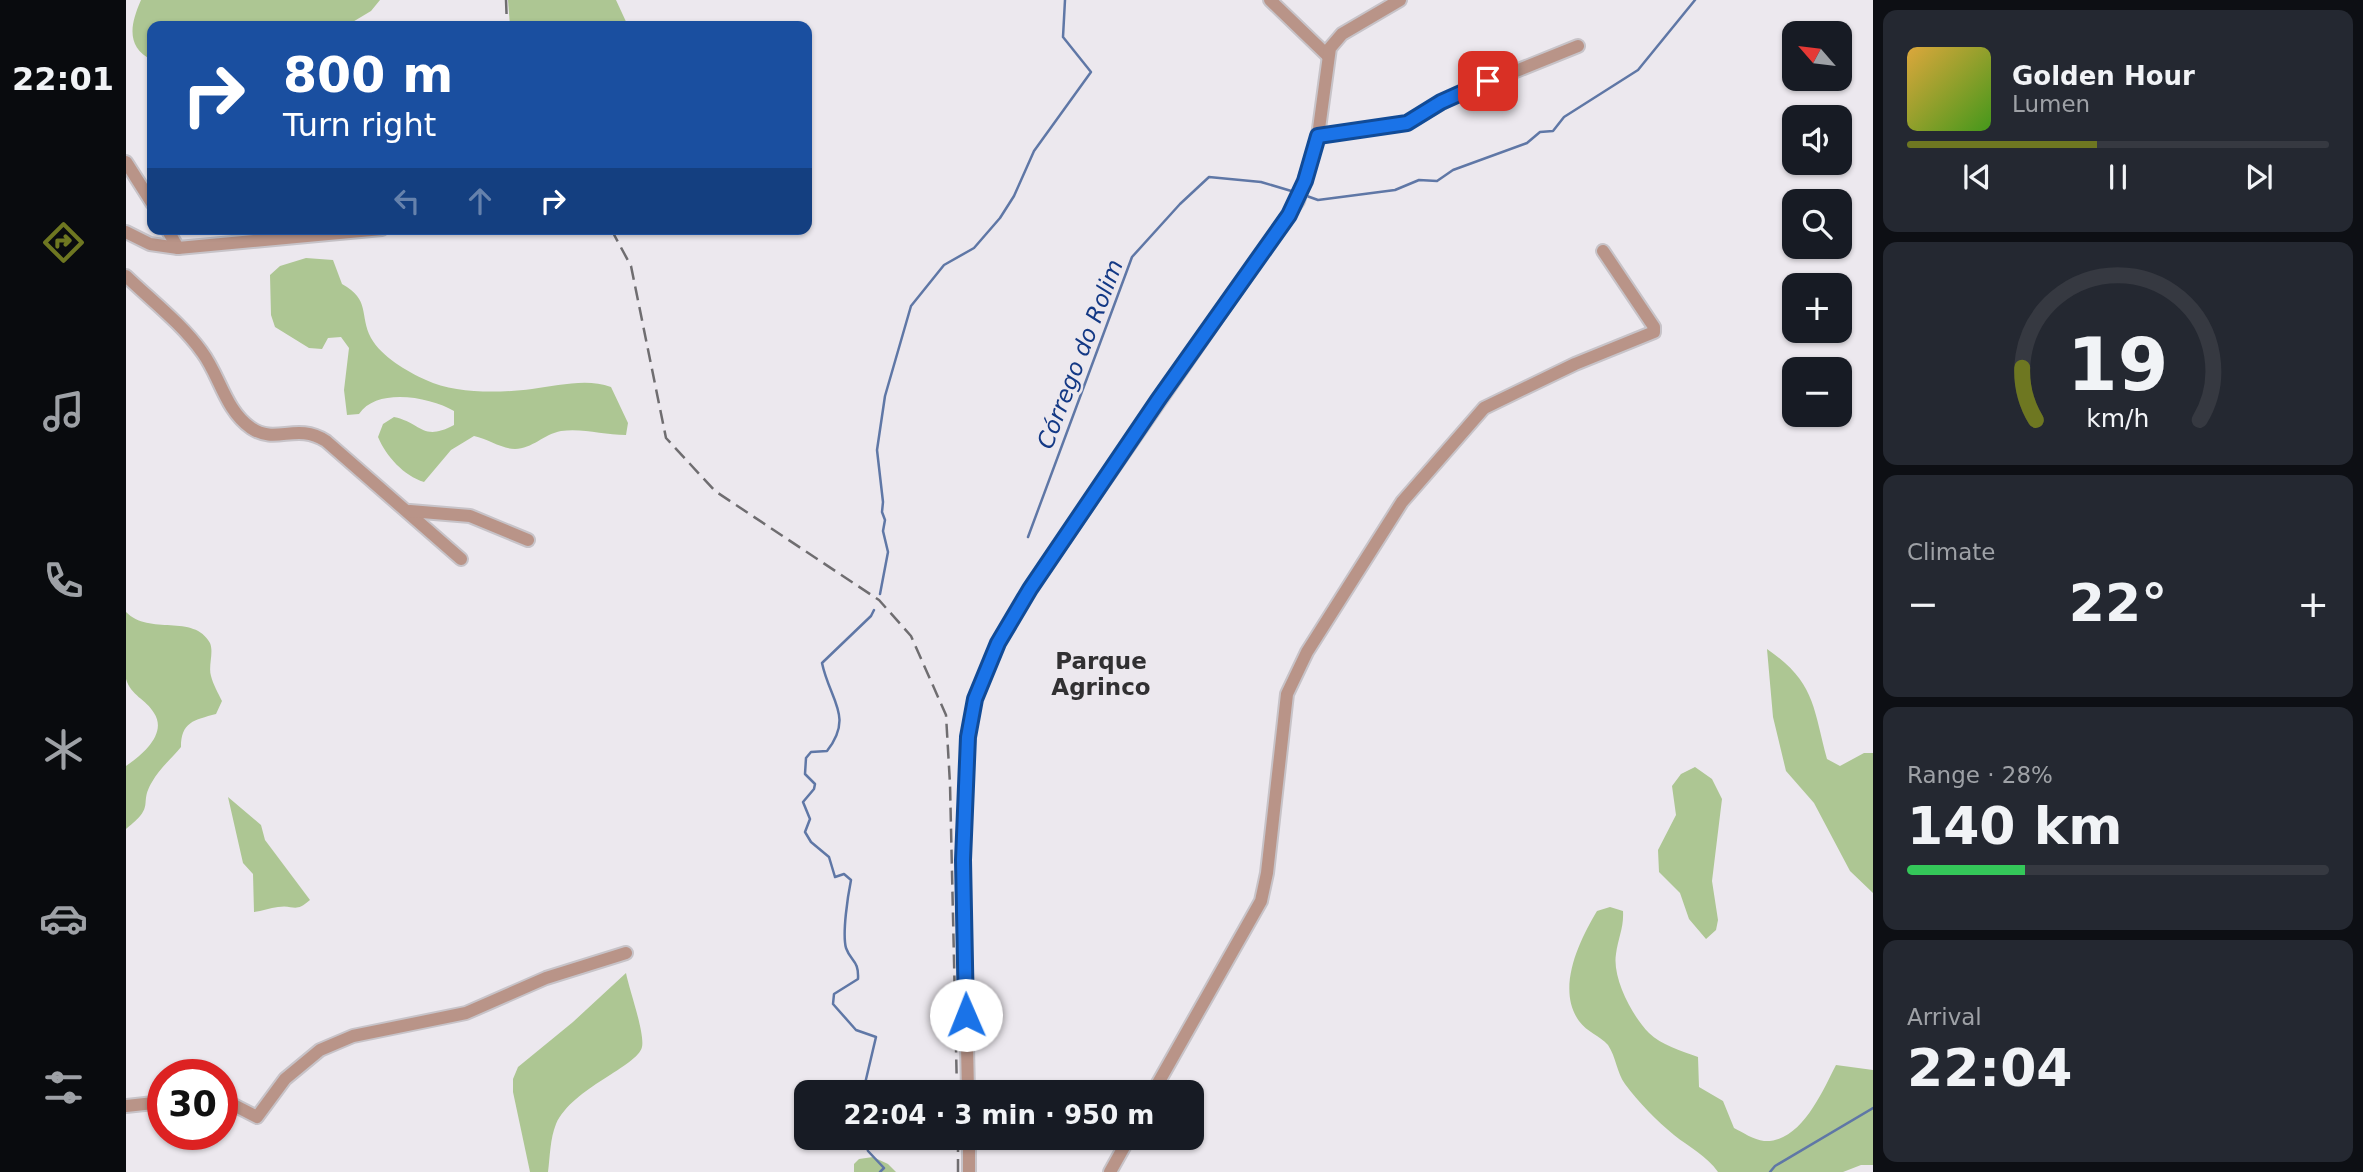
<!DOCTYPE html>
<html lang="en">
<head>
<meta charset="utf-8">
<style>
  body { margin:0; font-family:"DejaVu Sans",sans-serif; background:#242831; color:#f1f3f6; height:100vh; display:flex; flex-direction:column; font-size:26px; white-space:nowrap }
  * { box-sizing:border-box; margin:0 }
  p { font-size:23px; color:#9ea1a6 }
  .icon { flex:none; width:38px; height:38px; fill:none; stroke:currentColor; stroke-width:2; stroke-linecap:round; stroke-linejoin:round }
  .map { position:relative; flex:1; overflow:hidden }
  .drawer { display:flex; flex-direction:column; gap:10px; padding:10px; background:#0d0f14; width:490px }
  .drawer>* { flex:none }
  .hud { position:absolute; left:21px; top:21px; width:665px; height:214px; border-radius:14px; box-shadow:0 2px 5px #0004; background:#1a4fa0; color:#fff; overflow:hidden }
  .needle { width:46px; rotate:298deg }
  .controls { position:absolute; left:1656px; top:21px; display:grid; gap:14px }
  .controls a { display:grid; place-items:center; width:70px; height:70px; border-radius:14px; background:#171b24; box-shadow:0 2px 5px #0004; font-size:35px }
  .speed { position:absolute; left:21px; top:1059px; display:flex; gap:14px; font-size:35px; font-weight:700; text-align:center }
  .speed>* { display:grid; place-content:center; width:91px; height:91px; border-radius:50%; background:#171b24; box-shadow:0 2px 5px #0004; line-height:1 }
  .speed .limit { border:10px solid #d22; background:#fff; color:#111 }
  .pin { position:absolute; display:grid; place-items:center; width:60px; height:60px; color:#fff; margin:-30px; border-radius:14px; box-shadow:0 4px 10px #0006 }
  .me { position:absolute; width:77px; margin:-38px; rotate:359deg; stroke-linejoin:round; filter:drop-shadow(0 0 5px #0008) }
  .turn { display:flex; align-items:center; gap:24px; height:147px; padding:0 21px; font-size:32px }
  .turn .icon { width:91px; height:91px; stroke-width:2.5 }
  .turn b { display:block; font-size:49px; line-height:60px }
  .lanes { display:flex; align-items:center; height:66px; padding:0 21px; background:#0003; justify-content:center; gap:35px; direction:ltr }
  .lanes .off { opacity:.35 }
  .big { font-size:52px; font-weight:700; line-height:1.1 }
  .drawer .card { flex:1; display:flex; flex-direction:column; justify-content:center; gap:10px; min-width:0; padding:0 24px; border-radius:14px; background:#242831 }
  .drawer .dial { align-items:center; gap:0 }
  .dial svg { height:182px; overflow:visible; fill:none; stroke:#363941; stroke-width:7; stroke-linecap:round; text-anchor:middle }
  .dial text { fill:#f1f3f6; stroke:none }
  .song { display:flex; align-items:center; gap:21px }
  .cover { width:84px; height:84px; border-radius:10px; background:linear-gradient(135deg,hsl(40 70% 55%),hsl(100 70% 35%)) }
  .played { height:7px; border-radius:4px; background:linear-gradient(90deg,#6e7721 45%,#363941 45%) }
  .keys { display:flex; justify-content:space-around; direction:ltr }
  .heat { display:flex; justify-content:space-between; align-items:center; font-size:38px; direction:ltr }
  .charge { height:10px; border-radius:5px; background:linear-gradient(90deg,#34c759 28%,#363941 0) }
  .trip { position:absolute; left:668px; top:1080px; width:410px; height:70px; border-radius:14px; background:#171b24; box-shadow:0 2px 5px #0004; font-weight:700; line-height:70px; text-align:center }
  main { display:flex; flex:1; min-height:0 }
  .menu { display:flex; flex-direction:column; width:126px; justify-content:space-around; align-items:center; background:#090b0e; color:#9ea1a6 }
  .menu .icon { width:49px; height:49px }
  .menu .on { color:#6e7721 }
  .menu b { font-size:32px; color:#f1f3f6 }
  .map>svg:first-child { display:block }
</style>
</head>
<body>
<main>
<nav class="menu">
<b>22:01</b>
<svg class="icon on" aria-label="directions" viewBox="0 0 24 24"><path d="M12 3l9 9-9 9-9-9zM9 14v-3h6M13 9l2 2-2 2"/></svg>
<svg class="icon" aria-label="music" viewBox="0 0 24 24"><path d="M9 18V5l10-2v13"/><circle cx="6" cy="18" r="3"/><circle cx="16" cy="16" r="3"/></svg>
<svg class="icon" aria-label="phone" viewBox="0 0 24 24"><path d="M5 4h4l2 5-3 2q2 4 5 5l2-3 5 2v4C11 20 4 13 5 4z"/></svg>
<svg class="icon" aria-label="climate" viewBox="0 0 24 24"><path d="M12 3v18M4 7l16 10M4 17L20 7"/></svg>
<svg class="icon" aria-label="car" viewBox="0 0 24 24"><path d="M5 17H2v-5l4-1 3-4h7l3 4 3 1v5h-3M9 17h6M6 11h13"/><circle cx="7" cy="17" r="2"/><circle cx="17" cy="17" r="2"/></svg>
<svg class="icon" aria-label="filters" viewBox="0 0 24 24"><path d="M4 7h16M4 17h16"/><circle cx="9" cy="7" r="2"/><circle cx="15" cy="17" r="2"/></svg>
</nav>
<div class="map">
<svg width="1747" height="1172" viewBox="0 0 1747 1172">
  <rect width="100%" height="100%" fill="#ece8ee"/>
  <g fill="#adc693">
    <path d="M 15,0 L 254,0 L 245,11 L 220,26 L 26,26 L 26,60 C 0,47 4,25 15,0 Z"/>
    <path d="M 382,0 L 490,0 L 502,26 L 384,26 Z"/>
    <path d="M 180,258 L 207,260 L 216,284 C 245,300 233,315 245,338 C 256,357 280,371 300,380 C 329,394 374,393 406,389 C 432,386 460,378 485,387 L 502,423 L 500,435 C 478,435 457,428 435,431 C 418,434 406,449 389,449 C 376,449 362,439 348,436 L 325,450 L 298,482 C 278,476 260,456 252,437 L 257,424 L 268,417 C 296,423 296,442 328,425 L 328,411 C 304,397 251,387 233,414 L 221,415 L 218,390 L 223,348 L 215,337 L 202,338 L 196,349 L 183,348 L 149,327 L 145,315 L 144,275 L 154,266 Z"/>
    <path d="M 0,612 C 23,636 68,613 84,643 C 88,653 82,666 85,676 C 87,684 92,693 96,701 L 90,714 C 68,720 55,722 55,747 C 46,758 33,769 26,782 C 12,805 31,805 0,829 L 0,766 C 15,756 42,734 28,713 C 20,699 5,696 0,679 C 0,660 0,632 0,612 Z"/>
    <path d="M 1641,649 C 1689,682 1687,707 1701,759 L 1714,766 L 1738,753 L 1747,753 L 1747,893 L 1724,871 L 1688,803 L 1660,771 L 1647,717 Z"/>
    <path d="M 1569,767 L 1586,779 L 1596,799 L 1586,881 L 1592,920 L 1590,930 L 1580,939 L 1563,919 L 1554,893 L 1533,872 L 1532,850 L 1550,815 L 1546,786 L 1555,774 Z"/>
    <path d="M 102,797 L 135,825 L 139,840 L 184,900 C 168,914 168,904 152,907 C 144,908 136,911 128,912 L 127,874 L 117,863 Z"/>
    <path d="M 1484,907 L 1497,911 C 1498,928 1492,938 1490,954 C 1486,978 1506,1016 1523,1033 C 1535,1045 1556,1051 1572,1057 L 1573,1087 L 1597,1101 L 1608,1128 C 1616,1132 1628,1140 1638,1141 C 1675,1143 1696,1092 1710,1065 L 1747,1070 L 1747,1165 L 1735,1165 L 1717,1172 L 1592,1172 C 1581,1156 1563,1147 1548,1135 C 1531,1121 1512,1102 1499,1084 C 1491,1073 1490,1057 1482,1045 C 1474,1036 1461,1032 1453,1021 C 1430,989 1453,941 1471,911 Z"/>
    <path d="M 500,973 C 503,989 519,1033 516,1047 C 511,1067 447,1087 430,1124 C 424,1139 424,1156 422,1172 L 404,1172 L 387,1092 L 387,1079 L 392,1067 L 447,1022 Z"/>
    <path d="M 747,1157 L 762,1164 L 770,1172 L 728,1172 L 728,1164 L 733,1159 Z"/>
  </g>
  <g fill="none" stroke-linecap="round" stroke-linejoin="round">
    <g stroke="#5f77a6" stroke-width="2.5">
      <path d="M 1178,195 L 1192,200 L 1269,190 L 1293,180 L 1311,181 L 1327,170 L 1401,143 L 1414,132 L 1427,131 L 1438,117 L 1512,70 L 1569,0"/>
      <path d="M 902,537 L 1006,257 L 1054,204 L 1083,177 L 1135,182 L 1172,193"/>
      <path d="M 754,594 L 762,552 L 757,531 L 759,520 L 756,512 L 757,502 L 751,450 L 759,396 L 785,306 L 818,265 L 848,248 L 874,218 L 888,196 L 908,151 L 965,72 L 937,37 L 939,0"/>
      <path d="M 737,1092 L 750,1037 L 730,1030 L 707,1004 L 708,994 L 732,979 C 733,960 725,962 720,948 C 716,933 722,895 725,880 L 718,874 L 709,877 L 703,857 L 685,842 L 679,832 L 684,819 L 677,802 L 688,789 L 689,784 L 679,774 L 680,758 L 685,752 L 701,751 C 728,716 704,701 696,663 L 745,616 L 748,610"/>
      <path d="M 738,1138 L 742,1151 L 758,1168 L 754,1172"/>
      <path d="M 1644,1172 L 1649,1166 L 1747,1108"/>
    </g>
    <defs>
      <g id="minor">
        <path d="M 1144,0 L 1201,55"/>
        <path d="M 1192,136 L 1281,123 L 1328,96 L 1452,46"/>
        <path d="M 0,162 L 26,203"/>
        <path d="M 41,229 L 52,248"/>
        <path d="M 0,232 L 24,244 L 52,248 L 256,229"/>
        <path d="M 0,276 C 25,300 56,324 76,352 C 94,376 99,410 125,428 C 150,445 170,422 200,441 L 335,559"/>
        <path d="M 284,511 L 344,516 L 402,540"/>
        <path d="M 842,1092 L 837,860 L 842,737 L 849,699 L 872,643 L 904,589 L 1172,201 L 1192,136 L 1204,48 L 1216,34 L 1274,0"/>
        <path d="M 1027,1092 L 1135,901 L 1141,873 L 1161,694 L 1181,652 L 1276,502 L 1358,408 L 1449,364 L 1528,332 L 1528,327 L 1477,251"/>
        <path d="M 96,1099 L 131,1117 L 159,1079 L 194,1050 L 227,1036 L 340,1013 L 420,978 L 500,953"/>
        <path d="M 0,1106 L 37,1102"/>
        <path d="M 843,1138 L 843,1172"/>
        <path d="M 984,1172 L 1003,1138"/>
      </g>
    </defs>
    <use href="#minor" stroke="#c7c3c8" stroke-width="16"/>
    <use href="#minor" stroke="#b99488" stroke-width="12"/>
    <g stroke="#6f6d70" stroke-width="2.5" stroke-dasharray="14 7" stroke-linecap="butt">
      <path d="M 380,0 L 381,26"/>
      <path d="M 485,229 L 505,266 L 540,438 L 589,491 L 753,600 L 785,636 L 820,715 L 824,784 L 831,1092"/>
      <path d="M 832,1138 L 832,1172"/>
    </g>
  </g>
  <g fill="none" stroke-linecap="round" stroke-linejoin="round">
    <defs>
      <path id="route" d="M 840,1015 L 837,860 L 842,737 L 849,699 L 872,643 L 904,589 L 1032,400 L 1163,215 L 1179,181 L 1192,136 L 1281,123 L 1315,102 L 1362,81"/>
    </defs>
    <use href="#route" stroke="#114b97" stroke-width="18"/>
    <use href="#route" stroke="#1a73e8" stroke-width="12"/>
  </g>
  <g text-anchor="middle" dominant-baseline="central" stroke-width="5" stroke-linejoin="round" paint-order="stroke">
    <g font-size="23" font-style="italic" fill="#143985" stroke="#ece8ee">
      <text transform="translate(954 354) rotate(-69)">Córrego do Rolim</text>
    </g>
    <g font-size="23" font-weight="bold" fill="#313032" stroke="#ece8ee">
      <text x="975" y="661">Parque<tspan x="975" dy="26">Agrinco</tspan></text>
    </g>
  </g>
</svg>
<div class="controls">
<a><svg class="needle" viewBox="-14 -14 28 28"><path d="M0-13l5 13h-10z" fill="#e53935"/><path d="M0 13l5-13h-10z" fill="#9ea1a6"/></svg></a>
<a><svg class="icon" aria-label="sound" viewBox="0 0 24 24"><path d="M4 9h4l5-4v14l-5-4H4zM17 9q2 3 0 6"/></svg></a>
<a><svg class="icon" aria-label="search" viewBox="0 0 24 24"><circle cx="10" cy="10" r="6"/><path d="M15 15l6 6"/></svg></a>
<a>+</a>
<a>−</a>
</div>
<div class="speed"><div class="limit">30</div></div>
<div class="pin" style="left:1362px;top:81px;background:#d93025"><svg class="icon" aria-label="arrive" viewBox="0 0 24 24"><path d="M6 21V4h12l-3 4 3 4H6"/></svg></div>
<svg class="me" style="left:840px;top:1015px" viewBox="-20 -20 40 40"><circle r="19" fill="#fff"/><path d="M0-13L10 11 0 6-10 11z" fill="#1a73e8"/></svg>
<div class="trip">22:04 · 3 min · 950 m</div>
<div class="hud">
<div class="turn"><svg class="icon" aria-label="right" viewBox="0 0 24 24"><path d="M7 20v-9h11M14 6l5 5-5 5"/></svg><div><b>800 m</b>Turn right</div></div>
<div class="lanes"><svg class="icon off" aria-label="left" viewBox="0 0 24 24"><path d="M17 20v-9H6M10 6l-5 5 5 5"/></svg><svg class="icon off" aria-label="ahead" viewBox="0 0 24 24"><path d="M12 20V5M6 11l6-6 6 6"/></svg><svg class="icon" aria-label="right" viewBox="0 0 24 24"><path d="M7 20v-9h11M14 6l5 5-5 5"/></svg></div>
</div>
</div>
<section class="drawer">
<div class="card">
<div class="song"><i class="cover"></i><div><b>Golden Hour</b><p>Lumen</p></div></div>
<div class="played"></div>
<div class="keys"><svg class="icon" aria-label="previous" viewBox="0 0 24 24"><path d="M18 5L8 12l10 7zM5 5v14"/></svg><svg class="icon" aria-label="pause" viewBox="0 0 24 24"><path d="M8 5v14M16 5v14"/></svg><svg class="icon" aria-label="next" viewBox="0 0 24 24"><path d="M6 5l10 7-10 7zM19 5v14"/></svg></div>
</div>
<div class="card dial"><svg viewBox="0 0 100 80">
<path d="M14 69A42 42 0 1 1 86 69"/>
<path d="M14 69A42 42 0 0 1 8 46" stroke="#6e7721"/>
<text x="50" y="56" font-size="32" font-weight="700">19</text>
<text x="50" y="72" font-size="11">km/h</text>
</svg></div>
<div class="card"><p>Climate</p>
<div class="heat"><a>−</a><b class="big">22°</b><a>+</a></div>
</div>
<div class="card"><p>Range · 28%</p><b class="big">140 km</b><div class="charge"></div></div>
<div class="card"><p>Arrival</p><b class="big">22:04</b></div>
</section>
</main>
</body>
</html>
